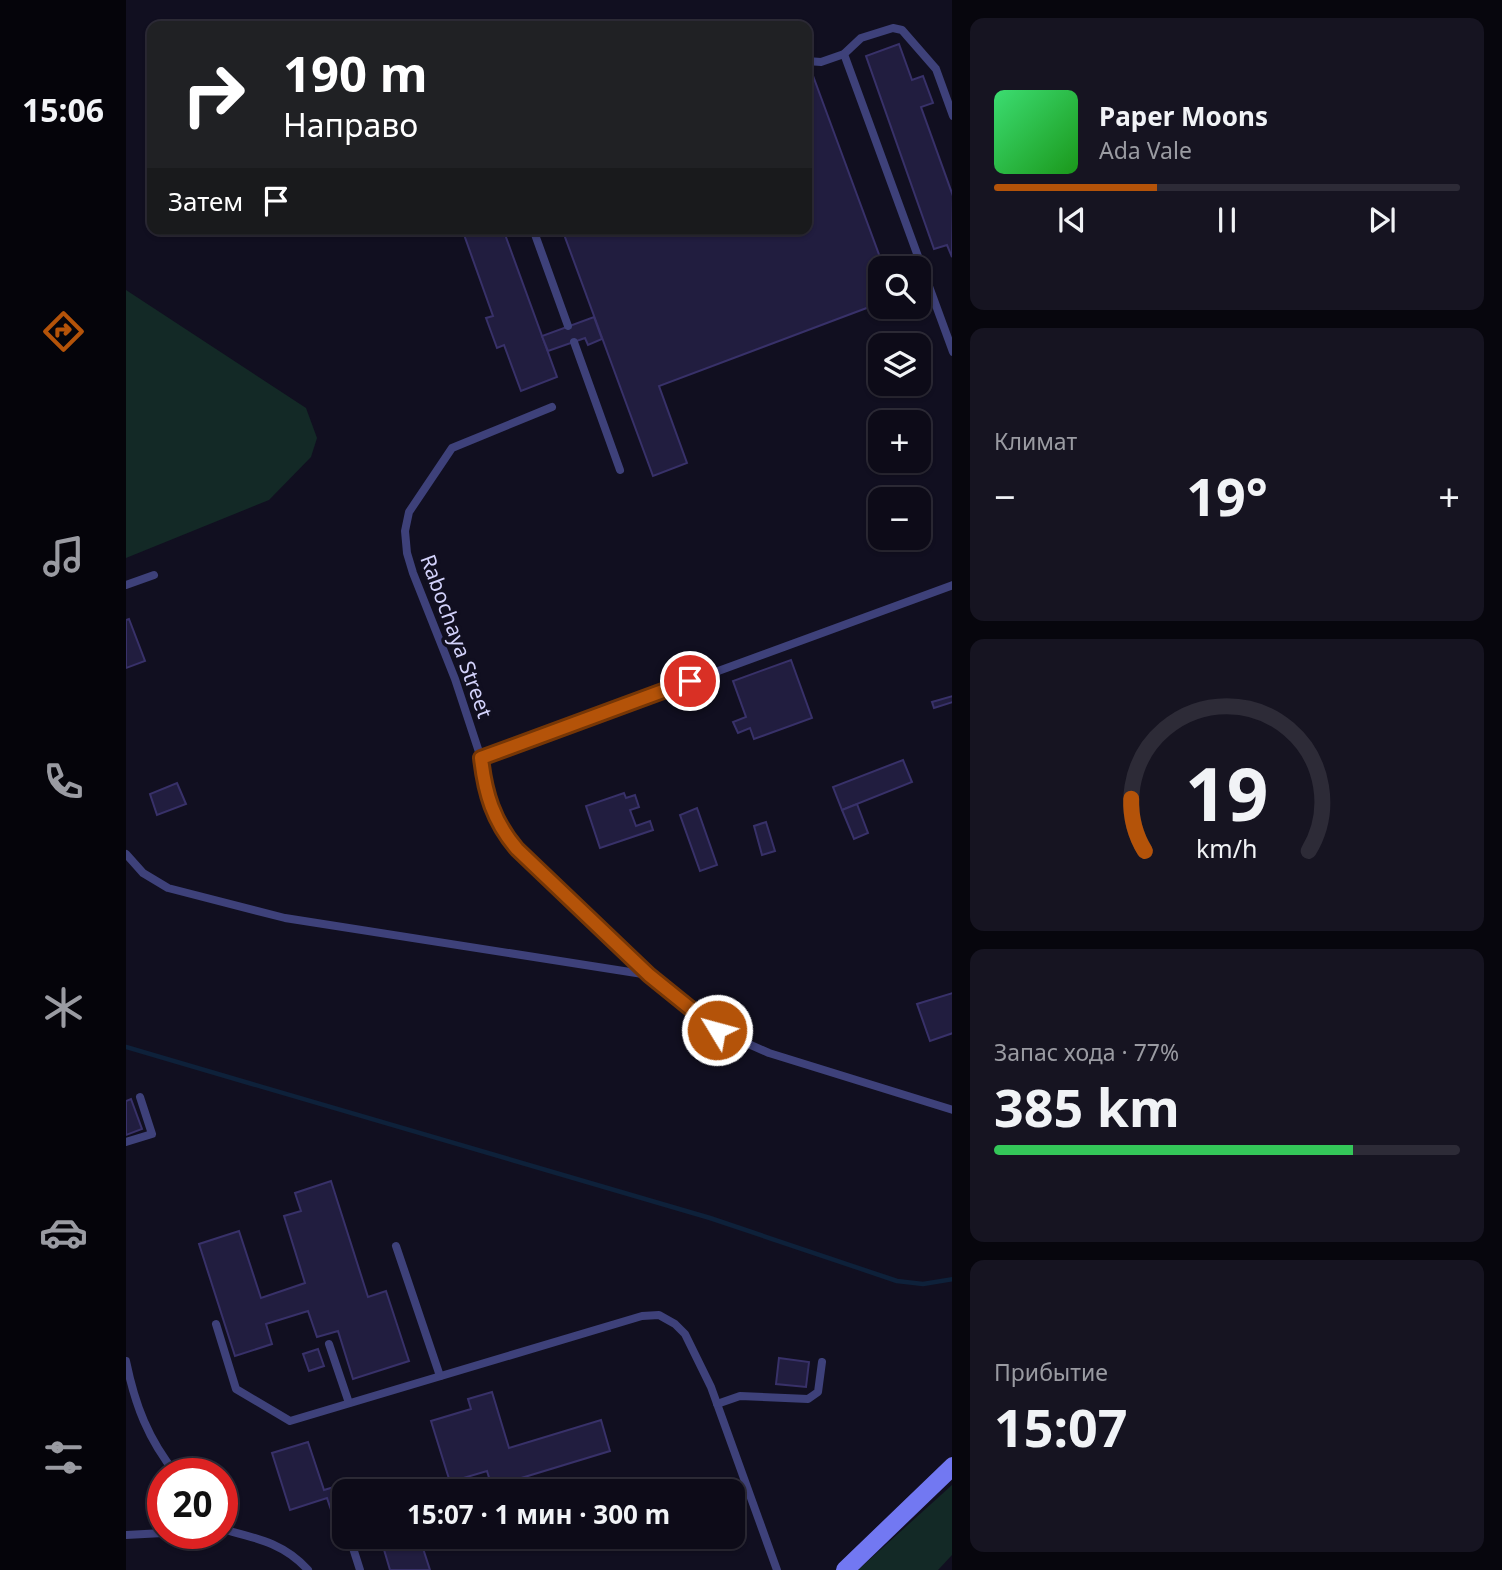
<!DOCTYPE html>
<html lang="ru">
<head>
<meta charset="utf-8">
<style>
  body { margin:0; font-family:"Noto Sans",sans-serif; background:#161421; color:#f1f3f6; height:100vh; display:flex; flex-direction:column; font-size:26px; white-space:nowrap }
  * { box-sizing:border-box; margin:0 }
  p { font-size:23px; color:#9a9ba2 }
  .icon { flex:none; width:38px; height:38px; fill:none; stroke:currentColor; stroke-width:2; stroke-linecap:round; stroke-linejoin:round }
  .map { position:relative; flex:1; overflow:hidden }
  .side { display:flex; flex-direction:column; gap:18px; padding:18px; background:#07060d; width:550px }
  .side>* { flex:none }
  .banner { position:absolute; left:21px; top:21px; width:665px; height:214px; border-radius:14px; box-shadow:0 2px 5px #0004,0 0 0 2px #2d2b37; background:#202124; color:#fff; overflow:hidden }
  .fabs { position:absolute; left:742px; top:256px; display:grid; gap:14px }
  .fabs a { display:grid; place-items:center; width:63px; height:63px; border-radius:14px; background:#0d0b18; box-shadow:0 2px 5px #0004,0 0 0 2px #2d2b37; font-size:35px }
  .speed { position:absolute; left:21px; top:1458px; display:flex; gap:14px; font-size:35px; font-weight:700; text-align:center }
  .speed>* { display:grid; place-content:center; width:91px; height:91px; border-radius:50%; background:#0d0b18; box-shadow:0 2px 5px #0004,0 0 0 2px #2d2b37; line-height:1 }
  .speed .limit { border:10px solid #d22; background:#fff; color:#111 }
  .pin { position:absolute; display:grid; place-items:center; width:60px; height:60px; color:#fff; margin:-30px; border:4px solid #fff; border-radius:50%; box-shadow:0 2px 7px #0007 }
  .me { position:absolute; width:77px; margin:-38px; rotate:307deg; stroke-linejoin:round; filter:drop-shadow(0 0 5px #0008) }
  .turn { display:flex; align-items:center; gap:24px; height:147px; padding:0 21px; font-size:32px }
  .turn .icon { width:91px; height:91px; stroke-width:2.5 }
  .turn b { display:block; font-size:49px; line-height:60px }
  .then { display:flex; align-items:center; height:66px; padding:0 21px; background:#0003; gap:14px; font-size:26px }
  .big { font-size:52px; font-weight:700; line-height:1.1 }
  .side .widget { flex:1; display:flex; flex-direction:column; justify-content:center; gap:10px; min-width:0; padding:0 24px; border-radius:14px; background:#161421 }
  .side .dial { align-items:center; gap:0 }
  .dial svg { height:182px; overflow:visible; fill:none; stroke:#2d2b37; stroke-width:7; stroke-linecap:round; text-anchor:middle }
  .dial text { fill:#f1f3f6; stroke:none }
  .song { display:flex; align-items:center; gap:21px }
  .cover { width:84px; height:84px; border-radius:10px; background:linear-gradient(135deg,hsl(140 70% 55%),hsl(120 70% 35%)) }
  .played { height:7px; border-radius:4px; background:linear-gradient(90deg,#b45309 35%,#2d2b37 35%) }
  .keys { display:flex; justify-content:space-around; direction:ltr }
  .heat { display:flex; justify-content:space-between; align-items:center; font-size:38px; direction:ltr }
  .charge { height:10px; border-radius:5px; background:linear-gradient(90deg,#34c759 77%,#2d2b37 0) }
  .trip { position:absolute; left:206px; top:1479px; width:413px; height:70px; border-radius:14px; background:#0d0b18; box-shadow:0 2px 5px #0004,0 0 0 2px #2d2b37; font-weight:700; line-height:70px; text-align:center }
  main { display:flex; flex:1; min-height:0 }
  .tab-bar { display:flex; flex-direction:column; width:126px; justify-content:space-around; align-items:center; background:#05040a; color:#9a9ba2 }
  .tab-bar .icon { width:49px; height:49px }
  .tab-bar .selected { color:#b45309 }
  .tab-bar b { font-size:32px; color:#f1f3f6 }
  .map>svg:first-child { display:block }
</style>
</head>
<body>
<main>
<nav class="tab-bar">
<b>15:06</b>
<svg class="icon selected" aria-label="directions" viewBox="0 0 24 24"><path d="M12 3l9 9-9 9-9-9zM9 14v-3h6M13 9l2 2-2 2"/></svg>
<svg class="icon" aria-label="music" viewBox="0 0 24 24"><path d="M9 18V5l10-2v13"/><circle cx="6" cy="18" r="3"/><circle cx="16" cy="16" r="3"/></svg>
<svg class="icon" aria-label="phone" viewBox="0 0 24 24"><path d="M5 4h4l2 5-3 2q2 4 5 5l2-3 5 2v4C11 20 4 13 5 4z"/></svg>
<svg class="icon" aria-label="climate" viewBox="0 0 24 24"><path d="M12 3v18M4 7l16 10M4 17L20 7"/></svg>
<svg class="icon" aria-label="car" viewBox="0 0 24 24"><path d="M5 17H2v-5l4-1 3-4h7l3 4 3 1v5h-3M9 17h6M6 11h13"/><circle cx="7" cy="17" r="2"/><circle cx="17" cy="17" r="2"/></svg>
<svg class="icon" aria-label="filters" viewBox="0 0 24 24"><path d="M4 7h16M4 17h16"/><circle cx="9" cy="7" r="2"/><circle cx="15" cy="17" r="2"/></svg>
</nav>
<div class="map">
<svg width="827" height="1570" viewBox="0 0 827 1570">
  <rect width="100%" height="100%" fill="#110f20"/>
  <g fill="#132926">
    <path d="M 0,290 L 180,408 L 191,438 L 185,457 L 143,500 L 0,558 Z"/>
    <path d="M 826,1485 L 826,1555 L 812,1570 L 732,1570 Z"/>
  </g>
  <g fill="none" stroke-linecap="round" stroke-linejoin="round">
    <path stroke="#0e213a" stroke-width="4.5" d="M 0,1047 L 584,1218 L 771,1281 L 797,1284 L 827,1279"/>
  </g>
  <g fill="#211d3f" stroke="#383169" stroke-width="2">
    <path d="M 773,44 L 786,80 L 797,76 L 807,103 L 795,107 L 827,196 L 826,257 L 821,245 L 808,249 L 740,56 Z"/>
    <path d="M 686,73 L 758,268 L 754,268 L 754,303 L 533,386 L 561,463 L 527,476 L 436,229 L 681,229 L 681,75 Z"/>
    <path d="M 336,229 L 377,229 L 431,377 L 395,391 L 378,345 L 371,348 L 360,318 L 367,316 Z"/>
    <path d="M 468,317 L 476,339 L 462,345 L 459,338 L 422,351 L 416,336 Z"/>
    <path d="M 3,619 L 19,661 L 0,668 L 0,620 Z"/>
    <path d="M 665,660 L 686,718 L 628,739 L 624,728 L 612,733 L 607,722 L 620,717 L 607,681 Z"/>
    <path d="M 827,696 L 827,702 L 808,708 L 806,702 Z"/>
    <path d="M 777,760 L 786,782 L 716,810 L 707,787 Z"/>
    <path d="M 51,783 L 60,804 L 31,815 L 24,794 Z"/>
    <path d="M 498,793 L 500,798 L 509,795 L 513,807 L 504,810 L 510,826 L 524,821 L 527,830 L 474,848 L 460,806 Z"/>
    <path d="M 731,804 L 742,833 L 728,839 L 716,810 Z"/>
    <path d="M 571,808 L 591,865 L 574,871 L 554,815 Z"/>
    <path d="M 640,822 L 649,851 L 636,855 L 628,826 Z"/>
    <path d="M 827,993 L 827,1033 L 804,1041 L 791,1004 Z"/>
    <path d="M 5,1099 L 16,1129 L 0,1135 L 0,1101 Z"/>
    <path d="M 205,1181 L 242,1297 L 260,1291 L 283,1361 L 227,1379 L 212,1331 L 191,1337 L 182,1311 L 140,1324 L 146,1344 L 109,1356 L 73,1244 L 113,1231 L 135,1298 L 179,1283 L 158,1216 L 175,1211 L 169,1193 Z"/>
    <path d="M 192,1349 L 198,1366 L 183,1371 L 177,1354 Z"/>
    <path d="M 653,1358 L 683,1362 L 680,1387 L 650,1384 Z"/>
    <path d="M 366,1392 L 383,1448 L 475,1420 L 484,1451 L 392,1479 L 395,1491 L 367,1491 L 361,1471 L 324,1482 L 305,1421 L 345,1409 L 342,1399 Z"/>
    <path d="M 182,1442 L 198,1490 L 235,1479 L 239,1491 L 219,1491 L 219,1536 L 246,1536 L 217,1546 L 201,1498 L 164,1510 L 146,1453 Z"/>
    <path d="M 254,1536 L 293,1536 L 304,1570 L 264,1570 Z"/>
  </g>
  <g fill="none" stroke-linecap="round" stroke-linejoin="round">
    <g stroke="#3e417a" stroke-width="8">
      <path d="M 718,54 L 827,352"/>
      <path d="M 681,61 L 695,62 L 718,54 L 735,38 L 767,28 L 776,30 L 810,69 L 827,116"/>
      <path d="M 407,229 L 442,326"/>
      <path d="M 448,342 L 494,470"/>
      <path d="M 426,407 L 326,448 L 283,512 L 279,531 L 281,553 L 287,573 L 329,679 L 355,758 L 358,786 L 376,831 L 408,866 L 523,975 L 591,1030 L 643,1053 L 827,1110"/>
      <path d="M 0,585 L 28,575"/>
      <path d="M 355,758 L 827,585"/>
      <path d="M 0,854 L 17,873 L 42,888 L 159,918 L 523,975"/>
      <path d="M 0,1142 L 26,1134 L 14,1097"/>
      <path d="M 270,1246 L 314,1376"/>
      <path d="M 90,1324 L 110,1389 L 164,1421 L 516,1316 L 533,1315 L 549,1324 L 559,1334 L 585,1387 L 651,1570"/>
      <path d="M 203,1344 L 223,1403"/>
      <path d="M 0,1361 C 9,1405 22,1439 50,1474"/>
      <path d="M 591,1404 L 614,1396 L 682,1399 L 692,1392 L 696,1362"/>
      <path d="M 96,1529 C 130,1538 158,1543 182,1570"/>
      <path d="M 0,1535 L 37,1533"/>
      <path d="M 227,1548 L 234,1570"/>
    </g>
    <path stroke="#7278f2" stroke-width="18" d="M 719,1570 L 827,1466"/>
  </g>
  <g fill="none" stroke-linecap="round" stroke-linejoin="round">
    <defs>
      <path id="route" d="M 564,681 L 355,758 C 359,793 367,821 391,849 L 523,975 L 591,1030"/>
    </defs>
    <use href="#route" stroke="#753606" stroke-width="18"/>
    <use href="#route" stroke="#b45309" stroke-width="12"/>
  </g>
  <g text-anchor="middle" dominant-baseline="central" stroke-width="7" stroke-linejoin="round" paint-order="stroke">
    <g font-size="21" fill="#d3d2fb" stroke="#110f20">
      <text transform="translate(331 636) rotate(70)">Rabochaya Street</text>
    </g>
  </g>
</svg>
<div class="fabs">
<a><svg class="icon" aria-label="search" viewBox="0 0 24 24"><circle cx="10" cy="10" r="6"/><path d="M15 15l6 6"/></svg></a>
<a><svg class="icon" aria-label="layers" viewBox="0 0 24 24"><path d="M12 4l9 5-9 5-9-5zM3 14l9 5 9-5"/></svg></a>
<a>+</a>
<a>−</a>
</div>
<div class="speed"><div class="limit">20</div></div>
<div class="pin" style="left:564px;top:681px;background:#d93025"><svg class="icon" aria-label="arrive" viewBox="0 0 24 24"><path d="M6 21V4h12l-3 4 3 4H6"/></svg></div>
<svg class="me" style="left:591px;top:1030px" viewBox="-20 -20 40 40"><circle r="17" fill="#b45309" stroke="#fff" stroke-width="3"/><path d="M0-11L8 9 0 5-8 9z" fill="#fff"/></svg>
<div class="trip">15:07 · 1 мин · 300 m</div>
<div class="banner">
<div class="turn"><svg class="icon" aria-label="right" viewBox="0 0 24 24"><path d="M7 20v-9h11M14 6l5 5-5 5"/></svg><div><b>190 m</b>Направо</div></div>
<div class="then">Затем<svg class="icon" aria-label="arrive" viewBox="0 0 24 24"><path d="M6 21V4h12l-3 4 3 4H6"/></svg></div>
</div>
</div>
<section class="side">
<div class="widget">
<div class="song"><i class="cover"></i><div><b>Paper Moons</b><p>Ada Vale</p></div></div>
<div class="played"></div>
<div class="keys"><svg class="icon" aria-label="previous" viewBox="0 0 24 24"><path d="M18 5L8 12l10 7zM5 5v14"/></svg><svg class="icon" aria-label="pause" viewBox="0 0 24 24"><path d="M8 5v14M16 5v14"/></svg><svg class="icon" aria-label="next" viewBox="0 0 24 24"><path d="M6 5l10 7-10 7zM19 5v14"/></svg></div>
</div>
<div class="widget"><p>Климат</p>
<div class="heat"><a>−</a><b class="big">19°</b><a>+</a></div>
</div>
<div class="widget dial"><svg viewBox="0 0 100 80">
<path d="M14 69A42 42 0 1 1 86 69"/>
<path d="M14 69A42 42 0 0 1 8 46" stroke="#b45309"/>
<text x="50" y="56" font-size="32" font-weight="700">19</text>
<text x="50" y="72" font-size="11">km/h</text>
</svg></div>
<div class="widget"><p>Запас хода · 77%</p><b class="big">385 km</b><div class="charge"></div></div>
<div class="widget"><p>Прибытие</p><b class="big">15:07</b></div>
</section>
</main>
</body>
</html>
